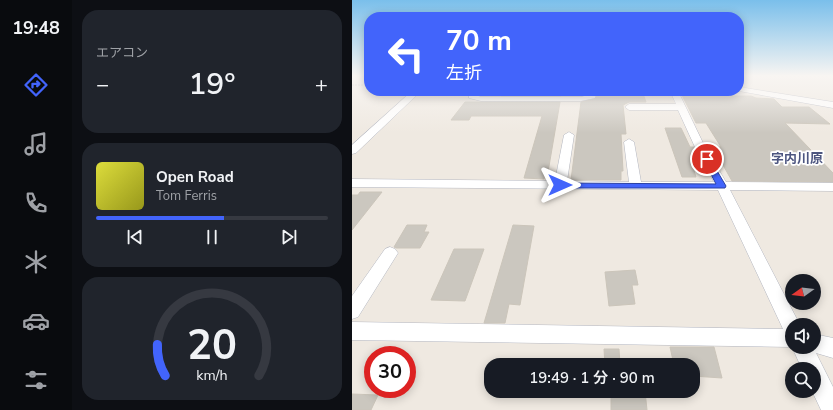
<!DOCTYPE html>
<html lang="ja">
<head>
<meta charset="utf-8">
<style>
  body { margin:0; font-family:"Nunito Sans","Noto Sans JP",sans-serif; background:#20242c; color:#f1f3f6; height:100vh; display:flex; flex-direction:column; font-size:15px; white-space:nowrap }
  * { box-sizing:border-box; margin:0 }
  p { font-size:13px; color:#9ea1a6 }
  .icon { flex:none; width:22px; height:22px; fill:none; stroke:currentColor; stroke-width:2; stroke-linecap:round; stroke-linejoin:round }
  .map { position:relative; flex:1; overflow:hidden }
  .drawer { display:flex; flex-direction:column; gap:10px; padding:10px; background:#0d0f14; width:280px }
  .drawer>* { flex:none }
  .hud { position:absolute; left:12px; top:12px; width:380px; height:84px; border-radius:16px; box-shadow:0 2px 10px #0003; background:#4264fb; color:#fff; overflow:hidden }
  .needle { width:26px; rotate:255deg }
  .fabs { position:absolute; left:433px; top:274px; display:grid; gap:8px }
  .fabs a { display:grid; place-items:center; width:36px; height:36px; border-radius:50%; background:#171b24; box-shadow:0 2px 10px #0003; font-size:20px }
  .speed { position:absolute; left:12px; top:346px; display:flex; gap:8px; font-size:20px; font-weight:700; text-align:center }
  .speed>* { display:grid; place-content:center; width:52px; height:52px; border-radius:50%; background:#171b24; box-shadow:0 2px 10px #0003; line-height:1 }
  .speed .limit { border:6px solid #d22; background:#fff; color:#111 }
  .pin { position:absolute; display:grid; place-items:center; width:34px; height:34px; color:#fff; margin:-17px; border:2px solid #fff; border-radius:50%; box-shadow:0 1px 4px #0007 }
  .me { position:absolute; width:44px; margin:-22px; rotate:90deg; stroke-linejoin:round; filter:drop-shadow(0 0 3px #0008) }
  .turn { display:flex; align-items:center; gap:14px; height:84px; padding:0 16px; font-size:18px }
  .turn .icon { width:52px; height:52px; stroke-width:2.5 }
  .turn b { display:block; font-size:28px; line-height:34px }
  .big { font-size:30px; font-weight:600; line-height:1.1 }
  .drawer .widget { flex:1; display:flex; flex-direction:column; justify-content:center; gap:6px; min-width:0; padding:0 14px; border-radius:16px; background:#20242c }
  .drawer .dial { align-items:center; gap:0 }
  .dial svg { height:104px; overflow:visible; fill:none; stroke:#363941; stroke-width:7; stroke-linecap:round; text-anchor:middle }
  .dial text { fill:#f1f3f6; stroke:none }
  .song { display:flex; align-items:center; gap:12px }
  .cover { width:48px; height:48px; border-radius:6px; background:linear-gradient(135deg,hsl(60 70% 55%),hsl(60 70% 35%)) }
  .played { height:4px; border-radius:2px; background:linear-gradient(90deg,#4264fb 55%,#363941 55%) }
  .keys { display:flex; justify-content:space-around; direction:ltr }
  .heat { display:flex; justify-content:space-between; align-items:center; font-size:22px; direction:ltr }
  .trip { position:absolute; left:132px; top:358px; width:216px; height:40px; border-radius:16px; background:#171b24; box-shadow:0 2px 10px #0003; font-weight:600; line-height:40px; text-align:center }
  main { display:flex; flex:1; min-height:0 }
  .dock { display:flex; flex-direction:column; width:72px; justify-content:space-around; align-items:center; background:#090b0e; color:#9ea1a6 }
  .dock .icon { width:28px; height:28px }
  .dock .current { color:#4264fb }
  .dock b { font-size:18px; color:#f1f3f6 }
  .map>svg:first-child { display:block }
</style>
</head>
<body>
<main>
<nav class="dock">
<b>19:48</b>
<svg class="icon current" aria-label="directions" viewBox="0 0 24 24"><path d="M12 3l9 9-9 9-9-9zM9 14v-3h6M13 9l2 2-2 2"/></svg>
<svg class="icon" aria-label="music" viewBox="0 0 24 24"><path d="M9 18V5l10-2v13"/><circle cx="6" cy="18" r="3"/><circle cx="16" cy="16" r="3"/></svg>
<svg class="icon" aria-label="phone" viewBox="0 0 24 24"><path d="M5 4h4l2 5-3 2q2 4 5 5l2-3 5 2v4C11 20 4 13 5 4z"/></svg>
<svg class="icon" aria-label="climate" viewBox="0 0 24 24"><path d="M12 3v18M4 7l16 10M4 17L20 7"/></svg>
<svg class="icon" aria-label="car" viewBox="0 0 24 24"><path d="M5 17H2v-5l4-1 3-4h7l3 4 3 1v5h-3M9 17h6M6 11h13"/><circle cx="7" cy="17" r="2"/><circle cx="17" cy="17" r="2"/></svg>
<svg class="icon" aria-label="filters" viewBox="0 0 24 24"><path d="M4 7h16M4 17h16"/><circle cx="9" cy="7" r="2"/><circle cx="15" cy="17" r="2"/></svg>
</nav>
<section class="drawer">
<div class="widget"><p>エアコン</p>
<div class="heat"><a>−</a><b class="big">19°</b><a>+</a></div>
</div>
<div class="widget">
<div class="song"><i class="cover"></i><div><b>Open Road</b><p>Tom Ferris</p></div></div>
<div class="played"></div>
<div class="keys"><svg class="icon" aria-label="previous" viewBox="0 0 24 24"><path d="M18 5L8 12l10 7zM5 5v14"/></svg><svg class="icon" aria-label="pause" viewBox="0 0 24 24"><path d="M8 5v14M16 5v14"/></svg><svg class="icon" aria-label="next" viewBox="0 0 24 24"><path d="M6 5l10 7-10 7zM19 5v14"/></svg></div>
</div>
<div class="widget dial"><svg viewBox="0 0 100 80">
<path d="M14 69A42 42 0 1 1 86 69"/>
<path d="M14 69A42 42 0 0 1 8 45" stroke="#4264fb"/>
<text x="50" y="56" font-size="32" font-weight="700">20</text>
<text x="50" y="72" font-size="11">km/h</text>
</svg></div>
</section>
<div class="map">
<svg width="481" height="410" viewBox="0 0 481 410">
  <rect width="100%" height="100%" fill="#efe9e1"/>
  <g fill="#cbc7bf" stroke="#cbc5ba">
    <path d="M 152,91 L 210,91 L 209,96 L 149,96 Z"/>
    <path d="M 246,91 L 290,91 L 294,102 L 277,102 L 271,105 L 274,134 L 269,134 L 271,171 L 269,171 L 269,180 L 219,180 L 229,102 L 243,99 Z"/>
    <path d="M 328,91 L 378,91 L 382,96 L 399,96 L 404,98 L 422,99 L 430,107 L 457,107 L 478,124 L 433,123 L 481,173 L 481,182 L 380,181 L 371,165 L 366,165 L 355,147 L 369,147 L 354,123 L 344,123 Z"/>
    <path d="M 113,102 L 208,102 L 196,172 L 193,172 L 192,179 L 172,178 L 190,116 L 119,116 L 117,120 L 99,120 Z"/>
    <path d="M 313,128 L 329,128 L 338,147 L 342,147 L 351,165 L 342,165 L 345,171 L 342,171 L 344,177 L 330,177 Z"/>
    <path d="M 8,192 L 30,192 L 0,230 L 0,195 L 6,195 Z"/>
    <path d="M 55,225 L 75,225 L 72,232 L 77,232 L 68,248 L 44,248 L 42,247 Z"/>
    <path d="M 161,225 L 182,226 L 168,305 L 157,304 L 153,323 L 132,323 Z"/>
    <path d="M 102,249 L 132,249 L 113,301 L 79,300 Z"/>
    <path d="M 283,270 L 286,285 L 280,285 L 283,304 L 257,306 L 253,272 Z"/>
    <path d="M 318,347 L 362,347 L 370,378 L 341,376 L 341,365 L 322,365 Z"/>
    <path d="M 252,349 L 267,349 L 268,365 L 253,365 Z"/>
    <path d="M 259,391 L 293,391 L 295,410 L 259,410 Z"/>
    <path d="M 0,394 L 26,395 L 19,410 L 0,410 Z"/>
  </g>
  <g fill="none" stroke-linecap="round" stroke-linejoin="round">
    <defs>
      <g id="street">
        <path d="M 387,87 L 481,102 L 481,108 L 387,91 Z"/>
        <path d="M 60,91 L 69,91 L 4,153 L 0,154 L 0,145 Z"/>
        <path d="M 117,91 L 125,91 L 124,95 L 129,97 L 229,97 L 236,95 L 237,91 L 245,91 L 243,98 L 229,101 L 129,101 L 117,98 Z"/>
        <path d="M 318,91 L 326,91 L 352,145 L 374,182 L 481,183 L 481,191 L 378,190 L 448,325 L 440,325 L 440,347 L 462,347 L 462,334 L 481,338 L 481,358 L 464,353 L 481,387 L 481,410 L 469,410 L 460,391 L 462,391 L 462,369 L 450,369 L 440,347 L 0,340 L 0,322 L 431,329 L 366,190 L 0,187 L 0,179 L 203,181 L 212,135 L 217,132 L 222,135 L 215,181 L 277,182 L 272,142 L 277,139 L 282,142 L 289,182 L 362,182 L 342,145 L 326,110 L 277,110 L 273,107 L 277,104 L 324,104 Z"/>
        <path d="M 38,247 L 43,249 L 46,253 L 6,317 L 0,319 L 0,296 L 33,249 Z"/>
      </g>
    </defs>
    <use href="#street" stroke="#b4b7c1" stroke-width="1"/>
    <path stroke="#c9c9c9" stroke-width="1.5" stroke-dasharray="2 1" stroke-linecap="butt" d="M 0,85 L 17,85"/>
    <use href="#street" fill="#fff" fill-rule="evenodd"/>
  </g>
  <linearGradient id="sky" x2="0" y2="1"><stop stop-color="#7abfeb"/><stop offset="0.57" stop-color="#f8f5f2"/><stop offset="1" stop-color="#f8f5f2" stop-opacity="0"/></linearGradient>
  <rect width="481" height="133" fill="url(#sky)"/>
  <path fill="#4264fb" stroke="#2b41a3" d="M 352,157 L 355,157 L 358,159 L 374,186 L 373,188 L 208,188 L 204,185 L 208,183 L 364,184 L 351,159 Z"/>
  <g text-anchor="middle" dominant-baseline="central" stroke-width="3.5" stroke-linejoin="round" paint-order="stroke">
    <g font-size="13" font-weight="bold" fill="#4d5680" stroke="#fff">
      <text x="445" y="159">字内川原</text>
    </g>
  </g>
</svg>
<div class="fabs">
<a><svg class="needle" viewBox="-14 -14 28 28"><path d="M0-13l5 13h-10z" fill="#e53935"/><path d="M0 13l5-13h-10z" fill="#9ea1a6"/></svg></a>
<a><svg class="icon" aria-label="sound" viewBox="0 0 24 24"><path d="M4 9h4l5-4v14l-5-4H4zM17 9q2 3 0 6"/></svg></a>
<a><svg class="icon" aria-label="search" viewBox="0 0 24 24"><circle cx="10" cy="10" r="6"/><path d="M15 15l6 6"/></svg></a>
</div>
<div class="speed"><div class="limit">30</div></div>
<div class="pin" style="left:355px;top:159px;background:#d93025"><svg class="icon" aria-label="arrive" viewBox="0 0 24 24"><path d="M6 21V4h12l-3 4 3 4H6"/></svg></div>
<svg class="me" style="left:208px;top:185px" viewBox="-20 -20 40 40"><path d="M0-17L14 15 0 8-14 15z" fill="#4264fb" stroke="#fff" stroke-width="4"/></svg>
<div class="trip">19:49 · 1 分 · 90 m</div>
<div class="hud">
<div class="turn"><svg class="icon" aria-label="left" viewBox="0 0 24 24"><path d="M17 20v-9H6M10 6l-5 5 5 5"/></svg><div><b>70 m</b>左折</div></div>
</div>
</div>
</main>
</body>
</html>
